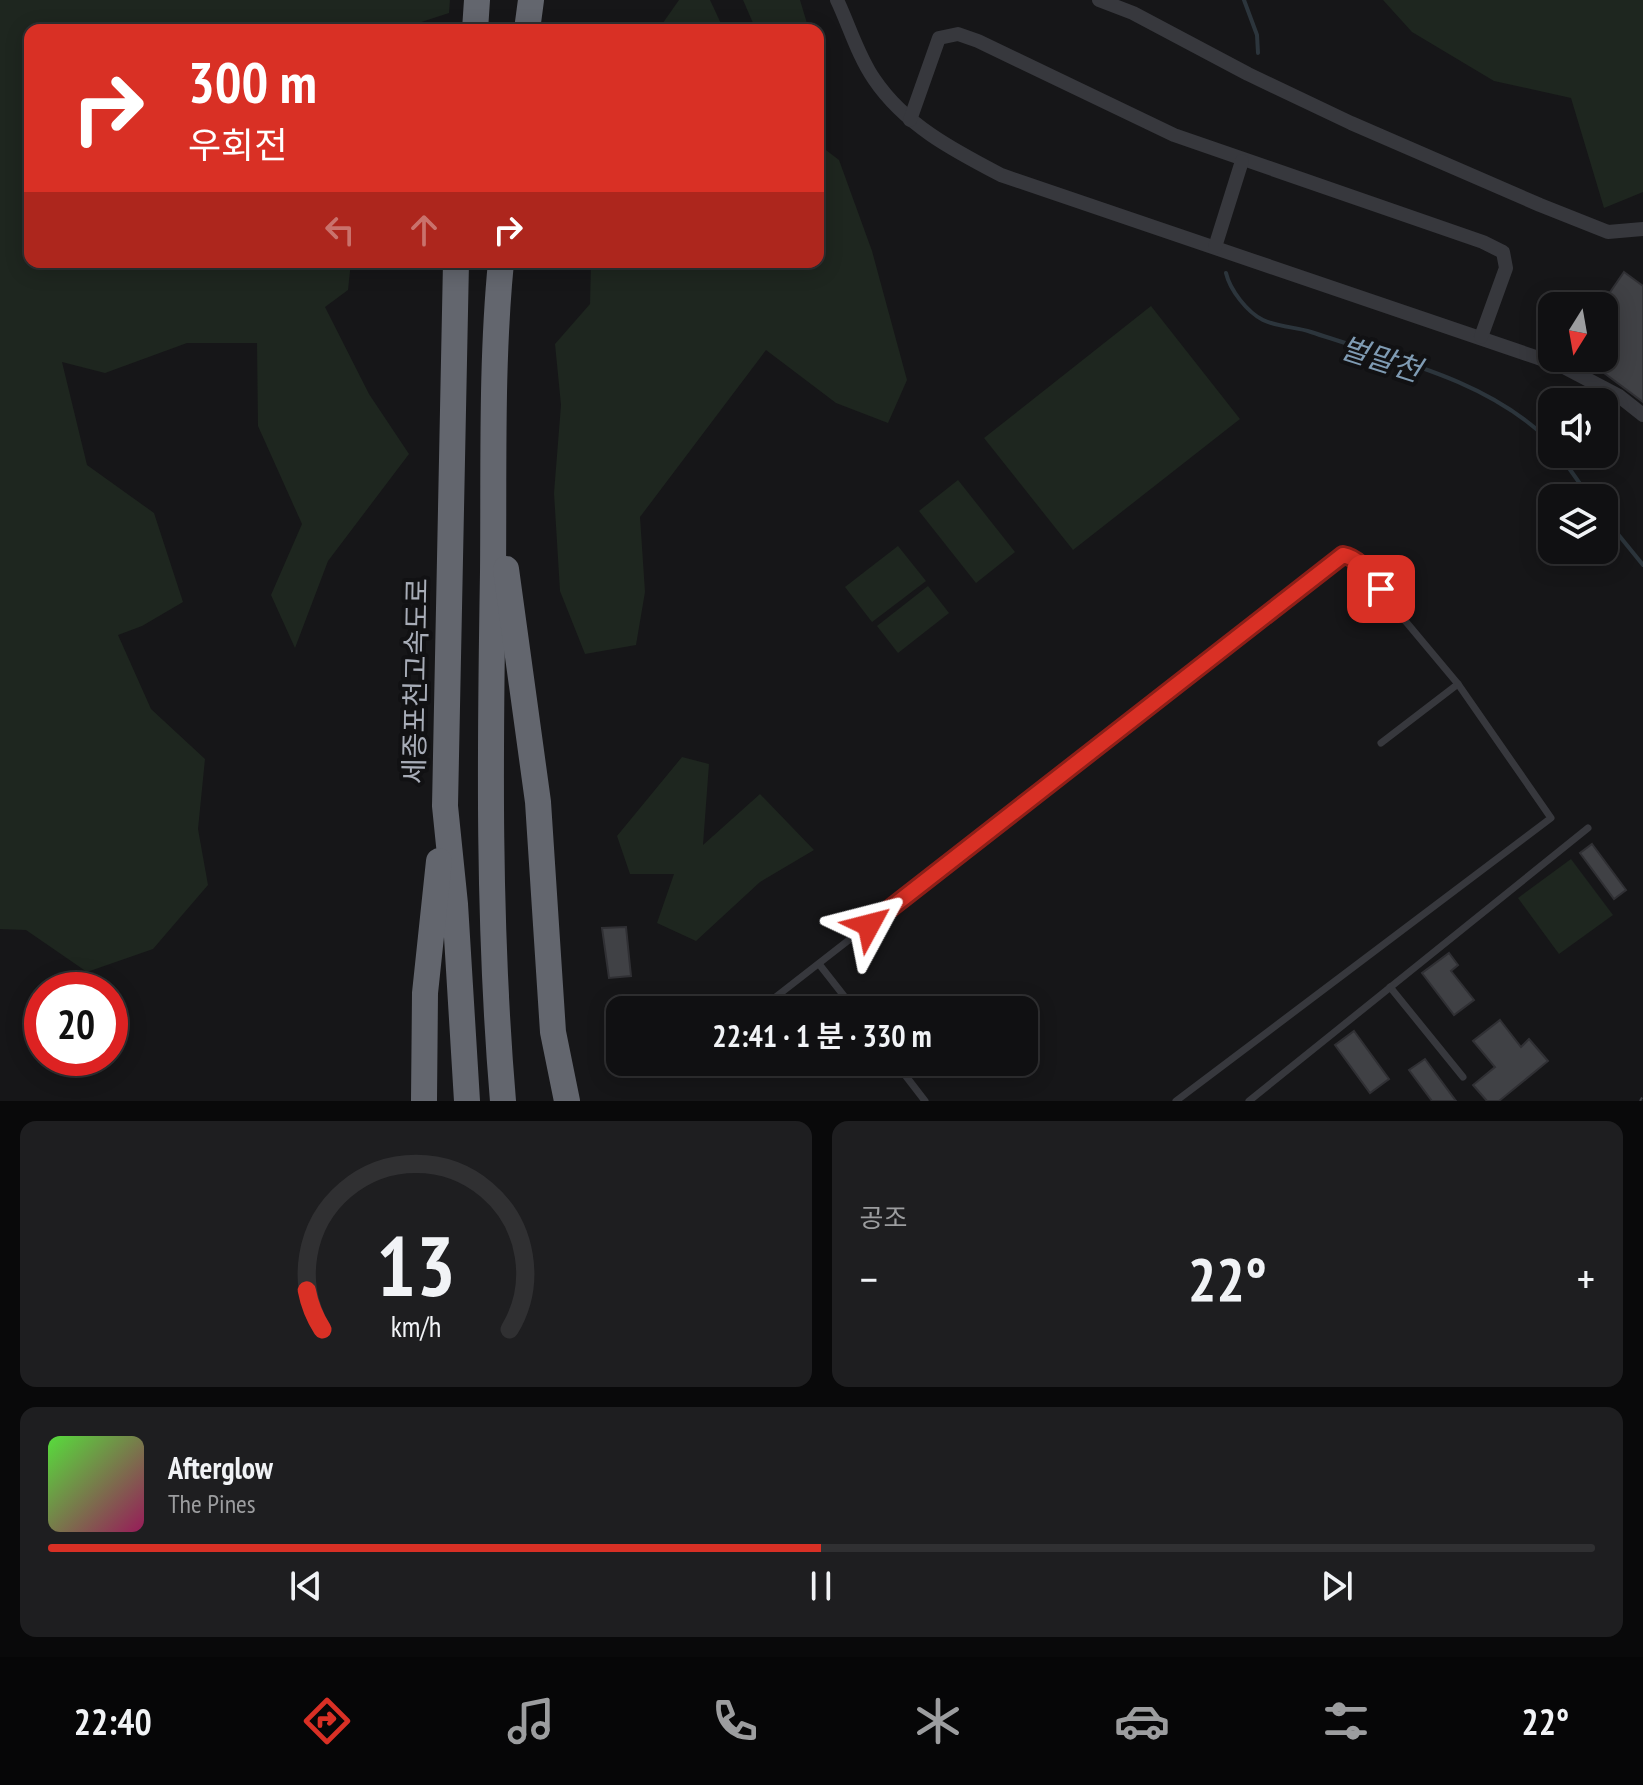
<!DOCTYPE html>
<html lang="ko">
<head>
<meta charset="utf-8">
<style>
  body { margin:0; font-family:"PT Sans Narrow","Noto Sans KR",sans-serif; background:#1e1e20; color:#f1f3f6; height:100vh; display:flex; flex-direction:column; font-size:30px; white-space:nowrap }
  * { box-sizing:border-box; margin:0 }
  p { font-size:26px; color:#9c9d9f }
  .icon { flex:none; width:44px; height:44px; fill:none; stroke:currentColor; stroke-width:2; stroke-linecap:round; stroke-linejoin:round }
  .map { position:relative; height:1101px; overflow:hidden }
  .sheet { display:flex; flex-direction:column; gap:20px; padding:20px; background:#09090a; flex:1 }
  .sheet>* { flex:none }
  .hud { position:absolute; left:24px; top:24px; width:800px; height:244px; border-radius:16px; box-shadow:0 4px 20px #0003,0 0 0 2px #303032; background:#d93025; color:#fff; overflow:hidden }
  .needle { width:52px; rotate:191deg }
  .buttons { position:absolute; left:1538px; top:292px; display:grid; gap:16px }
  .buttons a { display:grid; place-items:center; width:80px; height:80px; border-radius:16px; background:#101012; box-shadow:0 4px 20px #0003,0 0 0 2px #303032; font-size:40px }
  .speed { position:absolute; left:24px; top:972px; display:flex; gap:16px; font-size:40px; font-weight:700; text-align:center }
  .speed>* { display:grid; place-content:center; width:104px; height:104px; border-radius:50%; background:#101012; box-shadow:0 4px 20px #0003,0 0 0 2px #303032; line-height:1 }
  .speed .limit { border:12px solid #d22; background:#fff; color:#111 }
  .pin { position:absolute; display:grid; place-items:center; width:68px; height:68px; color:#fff; margin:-34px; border-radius:16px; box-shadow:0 4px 12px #0006 }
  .me { position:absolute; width:88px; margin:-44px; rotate:52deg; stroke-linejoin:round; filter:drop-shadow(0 0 6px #0008) }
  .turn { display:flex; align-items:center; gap:28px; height:168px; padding:0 32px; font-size:36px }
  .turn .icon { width:104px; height:104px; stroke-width:2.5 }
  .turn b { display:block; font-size:56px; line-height:68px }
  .lanes { display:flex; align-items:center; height:76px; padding:0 32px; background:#0003; justify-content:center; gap:40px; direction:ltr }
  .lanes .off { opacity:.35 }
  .big { font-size:60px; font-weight:600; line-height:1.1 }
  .sheet .widget { flex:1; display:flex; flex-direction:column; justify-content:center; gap:12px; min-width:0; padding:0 28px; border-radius:16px; background:#1e1e20 }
  .sheet .dial { align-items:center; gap:0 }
  .dial svg { height:208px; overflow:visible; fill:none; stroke:#303032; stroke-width:7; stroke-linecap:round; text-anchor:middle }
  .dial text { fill:#f1f3f6; stroke:none }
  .song { display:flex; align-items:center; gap:24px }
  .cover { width:96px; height:96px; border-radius:12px; background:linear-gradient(135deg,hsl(110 70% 55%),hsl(330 70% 35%)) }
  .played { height:8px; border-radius:4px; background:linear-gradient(90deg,#d93025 50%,#303032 50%) }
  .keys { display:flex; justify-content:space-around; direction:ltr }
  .heat { display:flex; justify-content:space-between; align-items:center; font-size:44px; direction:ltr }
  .sheet .tiles { flex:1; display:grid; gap:20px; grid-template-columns:1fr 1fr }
  .widget:last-child { grid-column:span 2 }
  .trip { position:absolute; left:606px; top:996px; width:432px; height:80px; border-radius:16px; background:#101012; box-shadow:0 4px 20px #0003,0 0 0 2px #303032; font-weight:600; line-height:80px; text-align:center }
  .tab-bar { display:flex; height:128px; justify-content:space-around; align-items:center; background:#060607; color:#9c9d9f }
  .tab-bar .icon { width:56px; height:56px }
  .tab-bar .active { color:#d93025 }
  .tab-bar b { font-size:36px; color:#f1f3f6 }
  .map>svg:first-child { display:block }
</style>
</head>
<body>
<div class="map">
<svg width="1643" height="1101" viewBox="0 0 1643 1101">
  <rect width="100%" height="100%" fill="#161618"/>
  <g fill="#1e261f">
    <path d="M 0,0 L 450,0 L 449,13 L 397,30 L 30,30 L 30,262 L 351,262 L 348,290 L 325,307 L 369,394 L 409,454 L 328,561 L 295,648 L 271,595 L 302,524 L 258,426 L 257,343 L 187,343 L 105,373 L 62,362 L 87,465 L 154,513 L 183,602 L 142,626 L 118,635 L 151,709 L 205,759 L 198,829 L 208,885 L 153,949 L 87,972 L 26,930 L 0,929 Z"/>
    <path d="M 679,0 L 710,0 L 724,30 L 658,30 Z"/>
    <path d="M 743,0 L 800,0 L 809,30 L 756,30 Z"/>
    <path d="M 1383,0 L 1643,0 L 1643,192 L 1604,208 L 1571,98 L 1494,81 L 1412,32 Z"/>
    <path d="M 818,144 L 839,160 L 872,251 L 907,380 L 888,423 L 836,403 L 766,350 L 640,517 L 645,592 L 636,645 L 585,654 L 560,591 L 554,493 L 561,405 L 555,344 L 590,304 L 591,262 L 818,262 Z"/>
    <path d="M 1151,306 L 1240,419 L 1073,550 L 984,438 Z"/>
    <path d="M 958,480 L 1015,552 L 976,583 L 919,511 Z"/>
    <path d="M 898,546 L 926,581 L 872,622 L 845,587 Z"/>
    <path d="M 928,586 L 949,613 L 898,653 L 877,626 Z"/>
    <path d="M 682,757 L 709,764 L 703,845 L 760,794 L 814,850 L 760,882 L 696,941 L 657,923 L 674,874 L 630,874 L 617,836 Z"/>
    <path d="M 1571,859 L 1613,915 L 1559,954 L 1518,898 Z"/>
  </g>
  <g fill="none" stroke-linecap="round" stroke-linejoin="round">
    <g stroke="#2c353c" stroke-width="4">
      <path d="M 1244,0 L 1257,35 L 1258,53"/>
      <path d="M 1226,273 C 1230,290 1247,312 1263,320 C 1277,327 1297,327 1311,332 C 1391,359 1483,378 1545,437"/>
      <path d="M 1564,461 L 1590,498"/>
      <path d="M 1604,517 L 1643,565"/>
    </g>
  </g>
  <g fill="#404145" stroke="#303034" stroke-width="2">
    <path d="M 1624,272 L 1643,286 L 1643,402 L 1584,358 L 1604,358 L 1604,301 Z"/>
    <path d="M 1592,844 L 1626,890 L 1614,899 L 1580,853 Z"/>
    <path d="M 626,927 L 631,976 L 609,978 L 602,928 Z"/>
    <path d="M 1449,953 L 1458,965 L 1451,971 L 1474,1000 L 1454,1015 L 1422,973 Z"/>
    <path d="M 1500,1020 L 1521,1047 L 1529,1039 L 1548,1061 L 1499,1101 L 1487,1101 L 1473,1085 L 1495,1067 L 1473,1041 Z"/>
    <path d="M 1354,1031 L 1389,1079 L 1370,1093 L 1335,1045 Z"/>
    <path d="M 1425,1059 L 1456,1101 L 1432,1101 L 1409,1070 Z"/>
  </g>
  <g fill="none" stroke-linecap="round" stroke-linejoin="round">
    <path stroke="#3d3f44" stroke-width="2" stroke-dasharray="4 6" stroke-linecap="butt" d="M 1640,1101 L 1643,1096"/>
    <g stroke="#37383d" stroke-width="7">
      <path d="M 1381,743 L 1458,684"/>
      <path d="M 819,964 L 855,1010"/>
      <path d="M 1390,987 L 1463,1077"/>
      <path d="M 759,1010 L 1343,555 L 1351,556 L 1458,684 L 1551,818 L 1176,1101"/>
      <path d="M 895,1062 L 925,1101"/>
      <path d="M 1249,1101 L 1588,828"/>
    </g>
    <g stroke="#37383d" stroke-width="14">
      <path d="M 837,0 C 849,25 858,56 874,79 C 905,125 953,150 1001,175 L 1562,366 L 1619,396 L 1643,415"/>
      <path d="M 1099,0 L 1133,13 L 1248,74 L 1351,123 L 1540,205 L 1608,232 L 1643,229"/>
      <path d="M 910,120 L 939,38 L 958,34 L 978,41 L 1174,135 L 1483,242 L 1503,252 L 1506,268 L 1481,337"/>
      <path d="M 1215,247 L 1242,161"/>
    </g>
    <g stroke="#63666e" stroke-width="26">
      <path d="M 475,30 L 477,0"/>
      <path d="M 527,30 L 531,0"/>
      <path d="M 456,262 L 445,806 L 455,904 L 467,1101"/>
      <path d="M 501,262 C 491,364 494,469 493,572 C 490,749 488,925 503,1101"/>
      <path d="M 506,569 L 538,802 L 553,1032 L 567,1101"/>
      <path d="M 424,1101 L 425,993 L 439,861"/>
    </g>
  </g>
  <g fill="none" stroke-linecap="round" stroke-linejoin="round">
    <defs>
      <path id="route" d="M 869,925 L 1343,555 C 1360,558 1370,576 1381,589"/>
    </defs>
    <use href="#route" stroke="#8d1f18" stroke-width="20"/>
    <use href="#route" stroke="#d93025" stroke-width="14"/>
  </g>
  <g text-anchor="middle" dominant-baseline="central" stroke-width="8" stroke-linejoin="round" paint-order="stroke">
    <g font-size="28" fill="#a8adb8" stroke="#111113">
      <text transform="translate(415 681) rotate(-89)">세종포천고속도로</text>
    </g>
    <g font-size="30" font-style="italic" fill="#7f9bb3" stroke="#111113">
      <text transform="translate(1381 358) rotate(18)">벌말천</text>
    </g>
  </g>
</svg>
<div class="buttons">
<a><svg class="needle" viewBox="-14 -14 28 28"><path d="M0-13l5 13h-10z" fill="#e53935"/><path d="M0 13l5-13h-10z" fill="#9c9d9f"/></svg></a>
<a><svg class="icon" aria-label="sound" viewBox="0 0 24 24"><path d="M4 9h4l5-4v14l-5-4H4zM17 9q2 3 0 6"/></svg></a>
<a><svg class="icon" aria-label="layers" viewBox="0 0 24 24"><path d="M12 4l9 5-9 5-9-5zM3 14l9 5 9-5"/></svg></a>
</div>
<div class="speed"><div class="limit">20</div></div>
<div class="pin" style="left:1381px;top:589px;background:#d93025"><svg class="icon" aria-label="arrive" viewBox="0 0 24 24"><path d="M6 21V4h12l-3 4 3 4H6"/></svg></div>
<svg class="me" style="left:869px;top:925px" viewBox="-20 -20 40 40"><path d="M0-17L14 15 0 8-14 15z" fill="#d93025" stroke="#fff" stroke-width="4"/></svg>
<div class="trip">22:41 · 1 분 · 330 m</div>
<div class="hud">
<div class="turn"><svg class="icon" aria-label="right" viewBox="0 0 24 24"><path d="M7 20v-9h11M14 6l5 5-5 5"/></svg><div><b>300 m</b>우회전</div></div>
<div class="lanes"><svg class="icon off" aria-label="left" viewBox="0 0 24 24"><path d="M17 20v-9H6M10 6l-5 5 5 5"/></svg><svg class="icon off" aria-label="ahead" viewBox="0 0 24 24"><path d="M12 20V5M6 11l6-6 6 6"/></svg><svg class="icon" aria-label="right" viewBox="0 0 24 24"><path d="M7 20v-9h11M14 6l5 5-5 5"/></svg></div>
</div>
</div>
<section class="sheet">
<div class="tiles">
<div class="widget dial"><svg viewBox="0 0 100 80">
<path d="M14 69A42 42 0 1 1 86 69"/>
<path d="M14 69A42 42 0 0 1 8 54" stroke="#d93025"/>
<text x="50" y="56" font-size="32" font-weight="700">13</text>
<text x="50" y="72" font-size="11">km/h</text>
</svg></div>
<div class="widget"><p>공조</p>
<div class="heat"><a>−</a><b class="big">22°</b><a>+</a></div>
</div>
<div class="widget">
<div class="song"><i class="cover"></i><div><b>Afterglow</b><p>The Pines</p></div></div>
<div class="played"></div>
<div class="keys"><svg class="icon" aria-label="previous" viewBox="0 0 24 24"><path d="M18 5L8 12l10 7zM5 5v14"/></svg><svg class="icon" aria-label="pause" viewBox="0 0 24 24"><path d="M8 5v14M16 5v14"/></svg><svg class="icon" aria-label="next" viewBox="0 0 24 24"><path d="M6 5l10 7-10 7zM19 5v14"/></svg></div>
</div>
</div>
</section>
<nav class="tab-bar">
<b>22:40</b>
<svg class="icon active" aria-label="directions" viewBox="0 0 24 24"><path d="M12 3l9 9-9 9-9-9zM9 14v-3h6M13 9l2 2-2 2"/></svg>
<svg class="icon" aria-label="music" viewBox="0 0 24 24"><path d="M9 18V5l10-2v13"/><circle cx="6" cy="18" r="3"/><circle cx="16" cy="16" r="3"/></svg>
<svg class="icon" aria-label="phone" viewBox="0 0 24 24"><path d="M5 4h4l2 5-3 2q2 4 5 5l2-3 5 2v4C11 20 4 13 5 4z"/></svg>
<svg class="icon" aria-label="climate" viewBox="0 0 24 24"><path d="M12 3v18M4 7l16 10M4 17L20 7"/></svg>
<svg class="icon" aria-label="car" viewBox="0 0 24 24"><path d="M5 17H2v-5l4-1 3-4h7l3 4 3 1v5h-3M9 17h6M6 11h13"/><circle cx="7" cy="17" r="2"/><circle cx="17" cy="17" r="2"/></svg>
<svg class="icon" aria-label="filters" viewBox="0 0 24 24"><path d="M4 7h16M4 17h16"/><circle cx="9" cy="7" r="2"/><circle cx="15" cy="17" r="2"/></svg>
<b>22°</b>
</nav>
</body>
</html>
